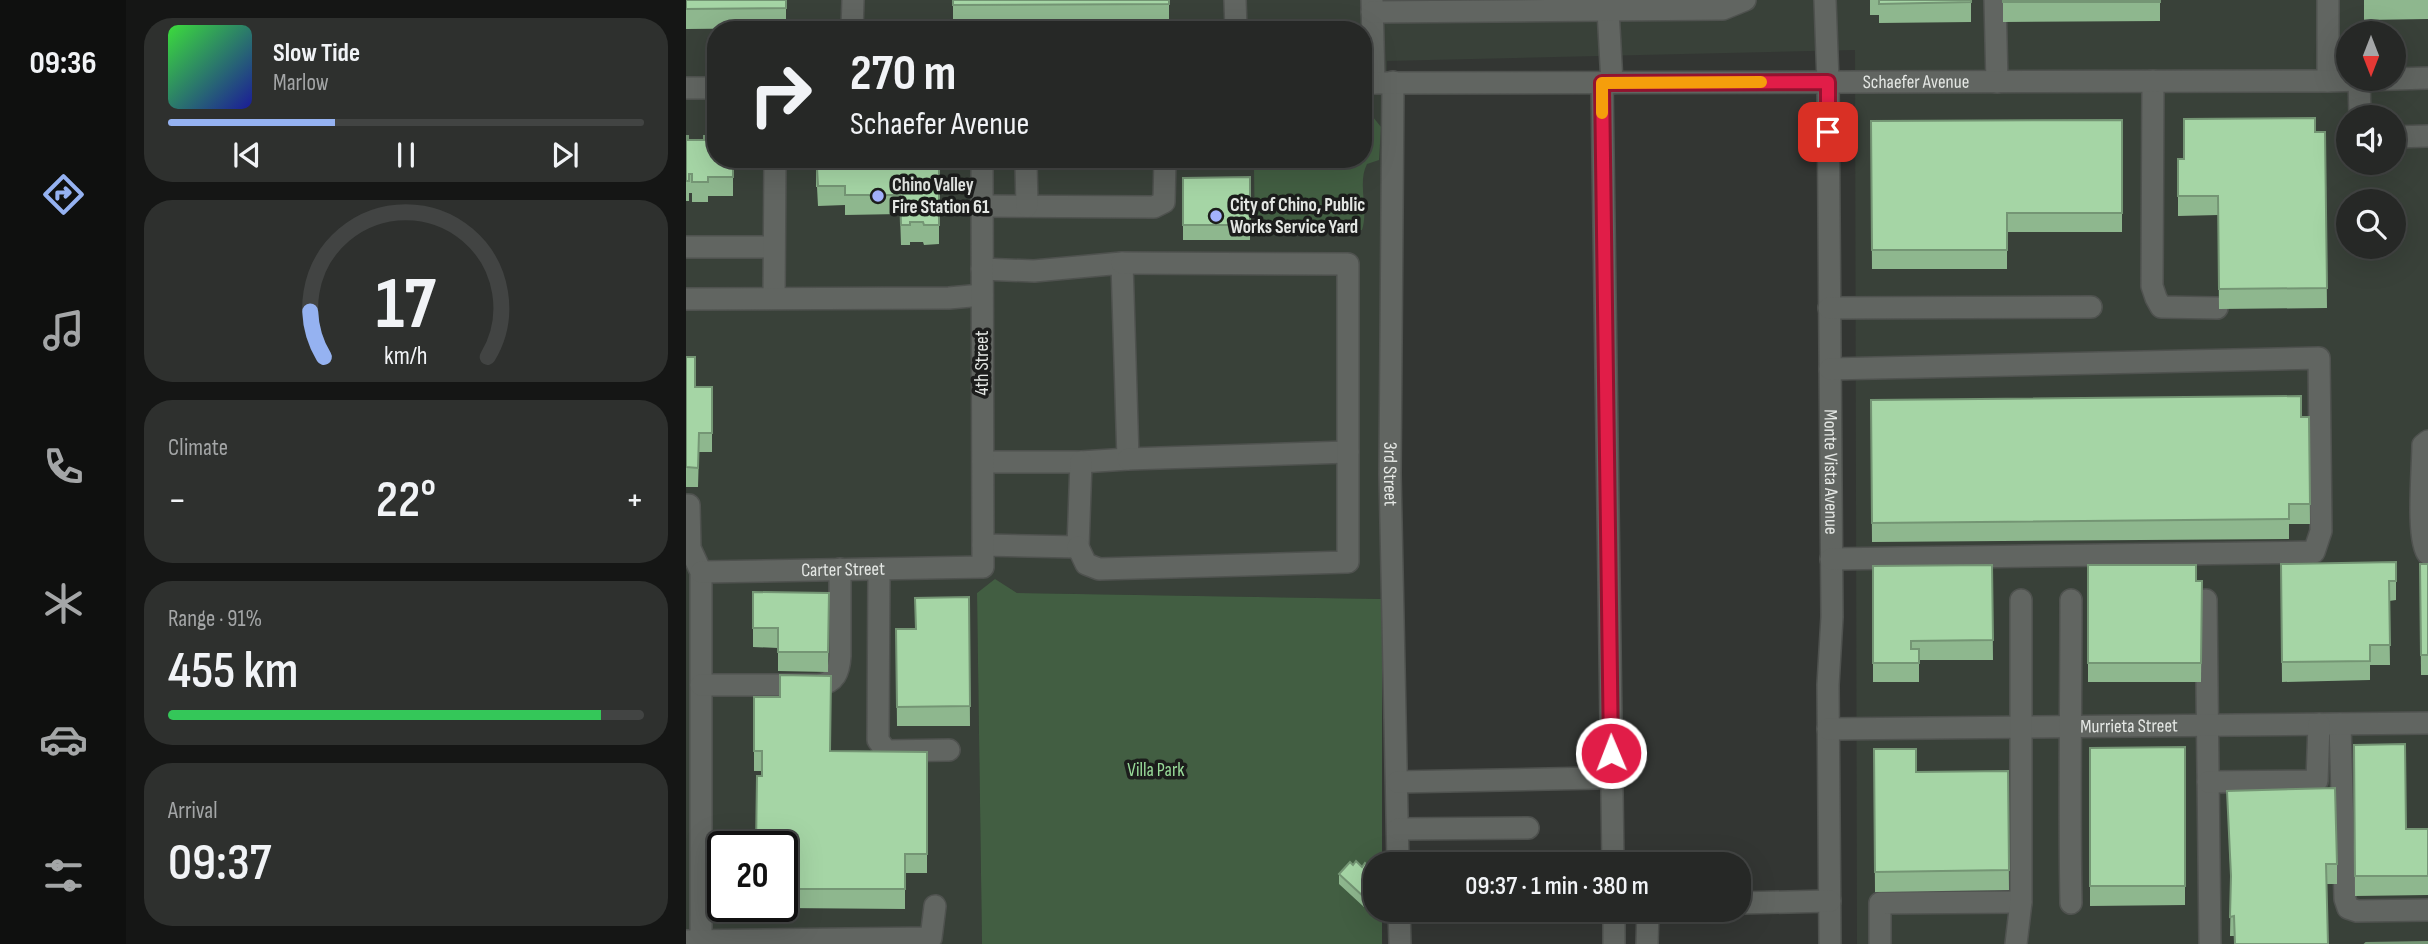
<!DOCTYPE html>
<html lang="en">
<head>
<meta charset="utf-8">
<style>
  body { margin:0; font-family:"Sofia Sans Condensed",sans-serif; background:#2e302e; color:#f1f3f6; height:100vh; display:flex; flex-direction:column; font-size:26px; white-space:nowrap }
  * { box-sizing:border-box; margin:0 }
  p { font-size:23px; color:#a4a6a7 }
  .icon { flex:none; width:38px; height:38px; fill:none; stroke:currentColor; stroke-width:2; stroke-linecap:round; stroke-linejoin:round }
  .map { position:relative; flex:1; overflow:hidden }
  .details { display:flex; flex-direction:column; gap:18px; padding:18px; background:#151615; width:560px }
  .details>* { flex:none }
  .banner { position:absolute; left:21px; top:21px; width:665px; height:147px; border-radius:28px; box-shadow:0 7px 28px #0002,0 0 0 2px #424443; background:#262826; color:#f1f3f6; overflow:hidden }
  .needle { width:46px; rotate:180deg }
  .controls { position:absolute; left:1650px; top:21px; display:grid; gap:14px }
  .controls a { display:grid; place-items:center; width:70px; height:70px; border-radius:50%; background:#262826; box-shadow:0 7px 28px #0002,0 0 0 2px #424443; font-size:35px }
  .speed { position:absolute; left:21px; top:831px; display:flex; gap:14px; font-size:35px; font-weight:700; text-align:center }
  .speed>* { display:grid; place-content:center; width:91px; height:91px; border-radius:50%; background:#262826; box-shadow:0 7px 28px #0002,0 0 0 2px #424443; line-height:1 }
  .speed .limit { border:4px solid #111; border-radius:10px; background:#fff; color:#111 }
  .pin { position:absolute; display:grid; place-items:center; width:60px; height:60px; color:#fff; margin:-30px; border-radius:14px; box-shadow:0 4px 10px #0006 }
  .me { position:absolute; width:77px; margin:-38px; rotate:359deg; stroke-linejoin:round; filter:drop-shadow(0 0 5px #0008) }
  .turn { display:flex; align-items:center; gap:24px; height:147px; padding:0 28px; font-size:32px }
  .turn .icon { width:91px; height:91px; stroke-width:2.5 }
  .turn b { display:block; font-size:49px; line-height:60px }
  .big { font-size:52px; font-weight:600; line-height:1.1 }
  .details .widget { flex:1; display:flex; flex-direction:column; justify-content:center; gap:10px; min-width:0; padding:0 24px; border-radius:28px; background:#2e302e }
  .details .dial { align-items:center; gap:0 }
  .dial svg { height:182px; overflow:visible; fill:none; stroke:#424443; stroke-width:7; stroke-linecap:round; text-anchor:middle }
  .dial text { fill:#f1f3f6; stroke:none }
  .song { display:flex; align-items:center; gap:21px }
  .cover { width:84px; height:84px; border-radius:10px; background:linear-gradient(135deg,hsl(120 70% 55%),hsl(240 70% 35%)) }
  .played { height:7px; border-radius:4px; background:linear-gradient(90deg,#95b2f1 35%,#424443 35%) }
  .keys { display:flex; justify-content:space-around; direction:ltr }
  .heat { display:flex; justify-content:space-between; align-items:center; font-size:38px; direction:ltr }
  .charge { height:10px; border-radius:5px; background:linear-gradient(90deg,#34c759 91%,#424443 0) }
  .trip { position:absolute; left:677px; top:852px; width:388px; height:70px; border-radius:28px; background:#262826; box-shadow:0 7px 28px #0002,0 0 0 2px #424443; font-weight:600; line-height:70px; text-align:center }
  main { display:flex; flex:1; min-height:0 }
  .tab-bar { display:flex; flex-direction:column; width:126px; justify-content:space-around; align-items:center; background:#0f100f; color:#a4a6a7 }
  .tab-bar .icon { width:49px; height:49px }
  .tab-bar .selected { color:#95b2f1 }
  .tab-bar b { font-size:32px; color:#f1f3f6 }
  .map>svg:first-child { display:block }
</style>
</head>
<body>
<main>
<nav class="tab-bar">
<b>09:36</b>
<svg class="icon selected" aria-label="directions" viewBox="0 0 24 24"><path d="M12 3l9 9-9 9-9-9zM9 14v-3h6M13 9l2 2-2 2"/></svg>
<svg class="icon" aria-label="music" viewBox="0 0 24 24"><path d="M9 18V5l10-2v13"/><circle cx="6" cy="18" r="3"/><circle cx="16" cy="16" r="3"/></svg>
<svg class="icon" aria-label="phone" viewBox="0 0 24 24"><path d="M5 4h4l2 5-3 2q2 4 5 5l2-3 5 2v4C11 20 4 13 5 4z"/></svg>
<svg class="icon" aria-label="climate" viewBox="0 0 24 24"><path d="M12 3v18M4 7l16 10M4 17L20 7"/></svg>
<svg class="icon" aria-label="car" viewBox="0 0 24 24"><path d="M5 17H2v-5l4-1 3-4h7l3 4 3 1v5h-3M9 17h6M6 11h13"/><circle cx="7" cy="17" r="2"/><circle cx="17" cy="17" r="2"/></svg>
<svg class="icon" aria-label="filters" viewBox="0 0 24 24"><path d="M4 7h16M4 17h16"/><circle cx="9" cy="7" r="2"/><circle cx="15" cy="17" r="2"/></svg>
</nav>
<section class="details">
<div class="widget">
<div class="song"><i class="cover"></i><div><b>Slow Tide</b><p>Marlow</p></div></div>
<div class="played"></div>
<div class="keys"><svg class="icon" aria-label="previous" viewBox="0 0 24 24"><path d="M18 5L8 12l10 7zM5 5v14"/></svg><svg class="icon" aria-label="pause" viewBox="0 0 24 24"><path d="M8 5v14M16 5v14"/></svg><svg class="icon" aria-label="next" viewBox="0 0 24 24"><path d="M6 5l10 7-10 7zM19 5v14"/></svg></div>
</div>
<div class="widget dial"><svg viewBox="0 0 100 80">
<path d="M14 69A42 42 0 1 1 86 69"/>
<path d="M14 69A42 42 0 0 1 8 49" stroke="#95b2f1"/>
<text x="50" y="56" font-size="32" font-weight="700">17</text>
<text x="50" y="72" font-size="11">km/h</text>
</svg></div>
<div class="widget"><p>Climate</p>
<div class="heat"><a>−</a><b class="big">22°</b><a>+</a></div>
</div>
<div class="widget"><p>Range · 91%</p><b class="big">455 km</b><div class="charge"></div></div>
<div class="widget"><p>Arrival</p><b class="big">09:37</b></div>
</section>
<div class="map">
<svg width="1742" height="944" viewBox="0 0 1742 944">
  <rect width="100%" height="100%" fill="#333633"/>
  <path fill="#394139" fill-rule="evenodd" d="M 0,0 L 1742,0 L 1742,944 L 1171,944 L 1169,50 L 701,61 L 696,599 L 331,593 L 309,580 L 291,593 L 296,944 L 0,944 ZM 30,30 L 677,30 L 677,159 L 30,159 ZM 1662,33 L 1708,33 L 1708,79 L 1662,79 ZM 1662,117 L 1708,117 L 1708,163 L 1662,163 ZM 1662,201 L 1708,201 L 1708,247 L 1662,247 ZM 37,847 L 96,847 L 96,906 L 37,906 Z"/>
  <g fill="#425e42">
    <path d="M 677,113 L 687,117 L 695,127 L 693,160 L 681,164 C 671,183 683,209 676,230 L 569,233 L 568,170 L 572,167 L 572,159 L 677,159 Z"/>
    <path d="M 309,579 L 331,593 L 696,599 L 696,864 L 690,864 L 690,910 L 696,910 L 696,944 L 296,944 L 291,593 Z"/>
  </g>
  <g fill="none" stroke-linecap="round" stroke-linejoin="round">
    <defs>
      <g id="minor">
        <path d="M 549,0 L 550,30"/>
        <path d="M 686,0 L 688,83"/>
        <path id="s1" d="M 1139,0 L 1142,82 L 1146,617 L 1142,685 L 1144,944"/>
        <path d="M 1309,0 L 1311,82"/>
        <path d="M 1642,0 L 1642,81"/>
        <path d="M 922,10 L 926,83"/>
        <path d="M 686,12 L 1037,9 L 1059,0"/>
        <path d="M 166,30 L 167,0"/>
        <path d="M 1673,80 L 1674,117"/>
        <path d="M 1467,81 L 1466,286 L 1470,298 L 1475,307 L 1531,308"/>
        <path id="s2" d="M 707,82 L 704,474 L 712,864"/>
        <path id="s3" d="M 677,83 L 1642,81 L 1742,78"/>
        <path d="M 916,83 L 927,864"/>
        <path d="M 0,88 L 30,88"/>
        <path d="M 1708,137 L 1742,136"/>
        <path d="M 296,206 L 468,207 L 478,202 L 479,159"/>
        <path d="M 341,206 L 340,164 L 345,159"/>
        <path d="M 0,247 L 88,247"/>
        <path d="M 296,269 L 348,271 L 436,263 L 442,459 L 395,462 L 297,462"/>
        <path d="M 88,298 L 89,159"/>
        <path d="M 0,299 L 263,298 L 296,295"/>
        <path d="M 1143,308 L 1405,307"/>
        <path d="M 1144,369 L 1633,358 L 1635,531 L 1628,552 L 1145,559"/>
        <path d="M 1742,441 L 1737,445 C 1737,465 1730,541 1742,554"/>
        <path d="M 442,459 L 662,452"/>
        <path d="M 0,505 L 3,505 L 4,548 L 15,572 L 15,944"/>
        <path d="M 297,545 L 392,547 L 395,462"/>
        <path d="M 392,547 L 400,564 L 413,569 L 662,562 L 662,264 L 436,263"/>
        <path d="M 193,569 L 192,740 L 200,751 L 263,750"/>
        <path id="s4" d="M 15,572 L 297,567 L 296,159"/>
        <path d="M 1520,600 L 1524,944"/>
        <path d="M 15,685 L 132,685 C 149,683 153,672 154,656 L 154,569"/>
        <path d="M 1654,724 L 1659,899 L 1662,908 L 1671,911 L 1742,910"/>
        <path id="s5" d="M 1142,729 L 1742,723"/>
        <path d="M 711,782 L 911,778"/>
        <path d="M 1522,782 L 1631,781 L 1633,724"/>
        <path d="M 712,829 L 842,828"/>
        <path d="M 1054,903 L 1144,901"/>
        <path d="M 1385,903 C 1383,802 1385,701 1385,600"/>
        <path d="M 713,910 L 714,944"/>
        <path d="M 928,910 L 928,944"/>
        <path d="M 0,941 L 245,938 L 249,906"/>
        <path d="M 961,944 L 962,910"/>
        <path d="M 1194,944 L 1194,903 L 1335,902"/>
        <path d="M 1330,944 L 1335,902 L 1335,600"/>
      </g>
    </defs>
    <use href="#minor" stroke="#4f524f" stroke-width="24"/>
    <use href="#minor" stroke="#616561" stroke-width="21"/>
  </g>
  <g fill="#8eb78e">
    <path d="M 0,0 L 100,0 L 100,28 L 0,29 Z"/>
    <rect x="267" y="0" width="216" height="24"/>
    <path d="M 1184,0 L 1285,0 L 1285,22 L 1193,23 L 1193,15 L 1184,15 Z"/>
    <path d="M 1317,0 L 1474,0 L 1474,21 L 1317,22 Z"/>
    <path d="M 1678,0 L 1742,0 L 1742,19 L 1678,20 Z"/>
    <path d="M 1436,120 L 1436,232 L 1321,232 L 1321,269 L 1186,269 L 1185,121 Z"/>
    <path d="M 1629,132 L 1639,132 L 1641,308 L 1533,309 L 1532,215 L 1492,216 L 1492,159 L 1498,159 Z"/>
    <path d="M 0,136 L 2,140 L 47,159 L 47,196 L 22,196 L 22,202 L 6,202 L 6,193 L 3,193 L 3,201 L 0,201 Z"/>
    <path d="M 130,159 L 253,159 L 253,244 L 238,245 L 237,242 L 224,242 L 224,245 L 215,245 L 214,214 L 159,215 L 159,205 L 132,206 L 131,187 L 130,187 Z"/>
    <path d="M 564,177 L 564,240 L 497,240 L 497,178 Z"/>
    <path d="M 0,357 L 9,387 L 26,387 L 26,452 L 13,452 L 12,487 L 0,487 Z"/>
    <path d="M 1185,400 L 1623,417 L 1624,524 L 1603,524 L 1603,539 L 1186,542 Z"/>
    <path d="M 1710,562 L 1710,600 L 1703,601 L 1704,665 L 1684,665 L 1684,680 L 1596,682 L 1595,564 Z"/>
    <path d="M 1734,564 L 1742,564 L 1742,675 L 1735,675 Z"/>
    <path d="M 1306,565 L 1307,660 L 1233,660 L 1233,682 L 1187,682 L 1187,566 Z"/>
    <path d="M 1402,565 L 1516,581 L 1515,682 L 1402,682 Z"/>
    <path d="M 67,592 L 143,593 L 142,672 L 92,671 L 92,648 L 67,647 Z"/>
    <path d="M 283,597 L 284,726 L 211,726 L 210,629 L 229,629 Z"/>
    <path d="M 68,697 L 144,751 L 241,752 L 241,873 L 219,873 L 219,909 L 97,908 L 96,847 L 76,776 L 76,771 L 68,771 Z"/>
    <path d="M 1668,745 L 1720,829 L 1742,829 L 1742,895 L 1669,896 Z"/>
    <path d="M 1499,747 L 1499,905 L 1404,906 L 1404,748 Z"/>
    <path d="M 1188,749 L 1230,772 L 1322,771 L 1323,890 L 1189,892 Z"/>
    <path d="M 1541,791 L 1651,864 L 1651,884 L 1640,884 L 1642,944 L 1549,944 L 1548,936 L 1544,936 L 1545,888 Z"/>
    <path d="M 653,874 L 688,881 L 686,884 L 687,897 L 678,907 L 653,884 Z"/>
  </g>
  <path fill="#749574" d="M 688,871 L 688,881 L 686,884 L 686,888 L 687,887 L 687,897 L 678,907 L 678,897 L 683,877 Z"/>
  <g fill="#a5d5a5" stroke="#749574" stroke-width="2">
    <path d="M 0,0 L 100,0 L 100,8 L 0,9 Z"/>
    <path d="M 267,0 L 483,0 L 483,4 L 267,5 Z"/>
    <path d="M 1193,0 L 1285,0 L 1285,2 L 1193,4 Z"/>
    <rect x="1317" y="0" width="157" height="2"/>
    <path d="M 1629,118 L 1629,132 L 1639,132 L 1641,288 L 1533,289 L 1532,196 L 1492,196 L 1492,159 L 1498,159 L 1498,119 Z"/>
    <path d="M 1436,120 L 1436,213 L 1321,213 L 1321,250 L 1186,250 L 1185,121 Z"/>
    <path d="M 0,136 L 2,136 L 2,140 L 18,140 L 18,136 L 30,136 L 30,159 L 47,159 L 47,177 L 22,177 L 22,182 L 6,182 L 6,174 L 3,174 L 3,181 L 0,181 Z"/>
    <path d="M 130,159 L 253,159 L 253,225 L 238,225 L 237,222 L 224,222 L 224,225 L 215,225 L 214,195 L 159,195 L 159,186 L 132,186 L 131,168 L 130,168 Z"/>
    <path d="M 564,177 L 564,225 L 497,225 L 497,178 Z"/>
    <path d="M 0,357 L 9,357 L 9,387 L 26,387 L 26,433 L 13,433 L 12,468 L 0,467 Z"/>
    <path d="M 1615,396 L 1615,417 L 1623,417 L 1624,504 L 1603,504 L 1603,519 L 1186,523 L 1185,400 Z"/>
    <path d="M 1710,562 L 1710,581 L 1703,581 L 1704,645 L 1684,645 L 1684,661 L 1596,662 L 1595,564 Z"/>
    <path d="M 1734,564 L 1742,564 L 1742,655 L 1735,655 Z"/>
    <path d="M 1306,565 L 1307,640 L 1225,641 L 1225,649 L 1233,649 L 1233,663 L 1187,663 L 1187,566 Z"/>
    <path d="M 1402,565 L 1510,565 L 1510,581 L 1516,581 L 1515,663 L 1402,663 Z"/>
    <path d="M 67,592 L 143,593 L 142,652 L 92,652 L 92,628 L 67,628 Z"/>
    <path d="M 283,597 L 284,706 L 211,707 L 210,629 L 230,629 L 229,598 Z"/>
    <path d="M 94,675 L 145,676 L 144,751 L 241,752 L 241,854 L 219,854 L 219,889 L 97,889 L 96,847 L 70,847 L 71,776 L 76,776 L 76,751 L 68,751 L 68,697 L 94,697 Z"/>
    <path d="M 1719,744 L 1720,829 L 1742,829 L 1742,876 L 1669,876 L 1668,745 Z"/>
    <path d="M 1499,747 L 1499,886 L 1404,886 L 1404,748 Z"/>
    <path d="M 1188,749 L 1230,749 L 1230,772 L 1322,771 L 1323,870 L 1189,872 Z"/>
    <path d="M 1649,788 L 1651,864 L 1640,864 L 1642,944 L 1549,944 L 1548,916 L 1544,917 L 1545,876 L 1541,791 Z"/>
    <path d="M 670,861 L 676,867 L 679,863 L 688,871 L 683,877 L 686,880 L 683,883 L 687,887 L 678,897 L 653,874 L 664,862 L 667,865 Z"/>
    <path d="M 1742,942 L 1742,944 L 1679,944 L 1680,943 Z"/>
  </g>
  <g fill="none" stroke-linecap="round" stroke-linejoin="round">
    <defs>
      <path id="route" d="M 925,753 L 916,83 L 1142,82 L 1142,132"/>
    </defs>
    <use href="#route" stroke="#92132f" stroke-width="18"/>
    <use href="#route" stroke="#e11d48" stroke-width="12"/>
    <path stroke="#f59e0b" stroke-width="12" d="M 916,113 L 916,83 L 1075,82"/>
  </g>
  <g fill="#a3b2fd" stroke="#1c1d1c" stroke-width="2.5">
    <circle cx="192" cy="196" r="7"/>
    <circle cx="530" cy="216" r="7"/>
  </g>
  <g text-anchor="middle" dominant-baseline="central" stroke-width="7" stroke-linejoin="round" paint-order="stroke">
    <g font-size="19" fill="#e4e7e4" stroke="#1c1d1c">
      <text stroke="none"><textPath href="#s3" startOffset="553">Schaefer Avenue</textPath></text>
      <text transform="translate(296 363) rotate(-90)">4th Street</text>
      <text stroke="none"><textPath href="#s1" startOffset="472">Monte Vista Avenue</textPath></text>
      <text stroke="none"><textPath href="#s2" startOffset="392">3rd Street</textPath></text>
      <text stroke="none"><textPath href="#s4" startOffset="142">Carter Street</textPath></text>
      <text stroke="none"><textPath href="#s5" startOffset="301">Murrieta Street</textPath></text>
    </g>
    <g font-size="19" font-weight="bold" fill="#e4e7e4" stroke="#1c1d1c" text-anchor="start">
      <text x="206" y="185">Chino Valley<tspan x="206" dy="22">Fire Station 61</tspan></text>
      <text x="544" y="205">City of Chino, Public<tspan x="544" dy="22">Works Service Yard</tspan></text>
    </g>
    <g font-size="19" fill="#99dc9a" stroke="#1c1d1c">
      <text x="470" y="770">Villa Park</text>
    </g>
  </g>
</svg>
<div class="controls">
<a><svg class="needle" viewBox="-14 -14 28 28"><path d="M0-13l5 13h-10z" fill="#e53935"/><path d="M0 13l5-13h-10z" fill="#a4a6a7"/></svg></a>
<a><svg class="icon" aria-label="sound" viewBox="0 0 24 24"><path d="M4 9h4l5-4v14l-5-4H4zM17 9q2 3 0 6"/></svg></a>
<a><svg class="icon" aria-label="search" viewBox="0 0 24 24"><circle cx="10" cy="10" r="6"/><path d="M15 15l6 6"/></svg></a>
</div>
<div class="speed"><div class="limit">20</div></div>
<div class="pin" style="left:1142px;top:132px;background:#d93025"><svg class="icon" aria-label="arrive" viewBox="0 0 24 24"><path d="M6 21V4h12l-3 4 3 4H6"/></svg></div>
<svg class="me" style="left:925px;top:753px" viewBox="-20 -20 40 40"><circle r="17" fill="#e11d48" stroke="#fff" stroke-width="3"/><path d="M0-11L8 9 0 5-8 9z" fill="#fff"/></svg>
<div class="trip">09:37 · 1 min · 380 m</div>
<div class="banner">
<div class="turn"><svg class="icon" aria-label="right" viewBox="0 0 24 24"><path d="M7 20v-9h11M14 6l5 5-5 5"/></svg><div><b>270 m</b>Schaefer Avenue</div></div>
</div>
</div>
</main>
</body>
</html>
